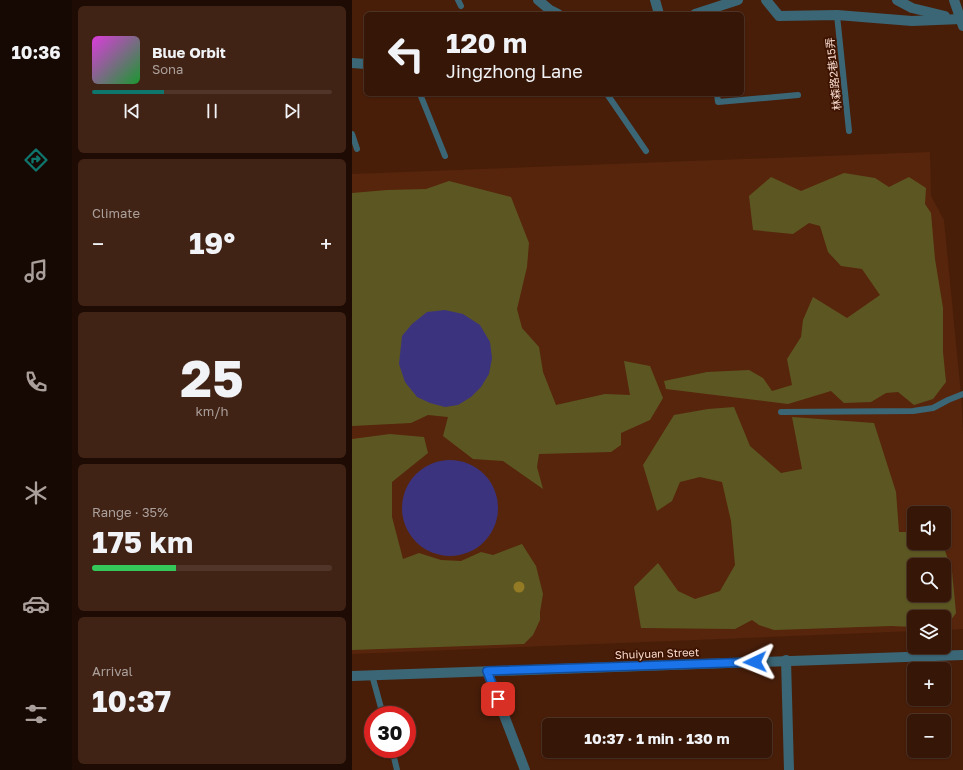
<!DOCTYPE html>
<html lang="en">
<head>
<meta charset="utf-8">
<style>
  body { margin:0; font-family:"Golos Text","Noto Sans TC",sans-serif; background:#412315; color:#f1f3f6; height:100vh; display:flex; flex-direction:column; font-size:15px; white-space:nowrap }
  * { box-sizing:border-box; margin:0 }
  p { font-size:13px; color:#aa9f9b }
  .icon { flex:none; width:22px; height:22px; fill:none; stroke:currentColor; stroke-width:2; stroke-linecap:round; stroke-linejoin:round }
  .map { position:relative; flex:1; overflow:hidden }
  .details { display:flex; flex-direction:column; gap:6px; padding:6px; background:#1e0c04; width:280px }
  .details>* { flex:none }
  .guide { position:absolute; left:12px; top:12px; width:380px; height:84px; border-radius:6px; box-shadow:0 1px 3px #0004,0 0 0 1px #503528; background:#361607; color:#f1f3f6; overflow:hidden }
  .controls { position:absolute; left:555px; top:506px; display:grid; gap:8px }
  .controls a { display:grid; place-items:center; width:44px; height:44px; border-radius:6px; background:#361607; box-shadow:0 1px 3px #0004,0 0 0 1px #503528; font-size:20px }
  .speed { position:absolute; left:12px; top:706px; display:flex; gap:8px; font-size:20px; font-weight:700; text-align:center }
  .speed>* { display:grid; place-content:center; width:52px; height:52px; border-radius:50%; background:#361607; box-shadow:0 1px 3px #0004,0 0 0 1px #503528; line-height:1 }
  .speed .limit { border:6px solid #d22; background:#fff; color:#111 }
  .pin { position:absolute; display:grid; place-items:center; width:34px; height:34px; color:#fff; margin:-17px; border-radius:8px; box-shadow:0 2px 6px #0006 }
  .me { position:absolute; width:44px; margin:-22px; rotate:268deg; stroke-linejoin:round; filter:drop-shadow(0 0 3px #0008) }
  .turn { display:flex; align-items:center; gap:14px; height:84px; padding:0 16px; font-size:18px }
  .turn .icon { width:52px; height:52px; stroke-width:2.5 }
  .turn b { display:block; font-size:28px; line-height:34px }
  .big { font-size:30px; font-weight:700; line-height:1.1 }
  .details .widget { flex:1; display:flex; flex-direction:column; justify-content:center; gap:6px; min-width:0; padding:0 14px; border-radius:6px; background:#412315 }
  .details .dial { align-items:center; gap:0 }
  .dial b { font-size:52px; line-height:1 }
  .song { display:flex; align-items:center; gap:12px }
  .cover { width:48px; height:48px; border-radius:6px; background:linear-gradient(135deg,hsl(300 70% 55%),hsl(130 70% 35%)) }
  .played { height:4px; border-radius:2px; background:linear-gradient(90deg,#0f766e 30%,#503528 30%) }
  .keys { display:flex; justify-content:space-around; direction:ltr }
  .heat { display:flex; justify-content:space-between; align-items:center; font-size:22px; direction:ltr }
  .charge { height:6px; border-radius:3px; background:linear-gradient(90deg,#34c759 35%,#503528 0) }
  .trip { position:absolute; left:190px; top:718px; width:230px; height:40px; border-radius:6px; background:#361607; box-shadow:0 1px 3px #0004,0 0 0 1px #503528; font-weight:700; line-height:40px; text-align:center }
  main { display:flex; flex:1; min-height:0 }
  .tab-bar { display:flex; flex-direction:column; width:72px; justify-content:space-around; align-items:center; background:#160903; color:#aa9f9b }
  .tab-bar .icon { width:28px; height:28px }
  .tab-bar .selected { color:#0f766e }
  .tab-bar b { font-size:18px; color:#f1f3f6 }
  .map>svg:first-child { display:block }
</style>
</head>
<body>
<main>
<nav class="tab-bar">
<b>10:36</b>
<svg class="icon selected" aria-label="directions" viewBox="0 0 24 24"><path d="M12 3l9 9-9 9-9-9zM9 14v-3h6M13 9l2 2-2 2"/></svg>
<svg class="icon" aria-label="music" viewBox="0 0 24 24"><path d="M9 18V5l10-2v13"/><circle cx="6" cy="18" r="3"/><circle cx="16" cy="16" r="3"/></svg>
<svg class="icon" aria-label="phone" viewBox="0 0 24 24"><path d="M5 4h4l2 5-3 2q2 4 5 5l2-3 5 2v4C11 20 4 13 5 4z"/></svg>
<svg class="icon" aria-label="climate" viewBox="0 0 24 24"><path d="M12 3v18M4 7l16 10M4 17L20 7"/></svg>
<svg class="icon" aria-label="car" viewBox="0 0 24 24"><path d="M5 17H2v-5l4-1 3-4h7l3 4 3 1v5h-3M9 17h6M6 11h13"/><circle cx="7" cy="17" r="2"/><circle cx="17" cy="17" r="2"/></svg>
<svg class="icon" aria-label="filters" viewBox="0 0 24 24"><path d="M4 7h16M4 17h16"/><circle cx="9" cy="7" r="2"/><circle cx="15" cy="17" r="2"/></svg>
</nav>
<section class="details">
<div class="widget">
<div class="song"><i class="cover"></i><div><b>Blue Orbit</b><p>Sona</p></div></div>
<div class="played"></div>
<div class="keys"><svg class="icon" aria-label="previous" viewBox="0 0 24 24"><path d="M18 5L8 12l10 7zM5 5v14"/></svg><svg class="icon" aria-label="pause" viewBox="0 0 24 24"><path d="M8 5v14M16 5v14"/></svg><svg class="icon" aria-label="next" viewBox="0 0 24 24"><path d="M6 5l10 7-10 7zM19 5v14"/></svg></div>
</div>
<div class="widget"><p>Climate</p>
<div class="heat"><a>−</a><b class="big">19°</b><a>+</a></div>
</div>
<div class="widget dial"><b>25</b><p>km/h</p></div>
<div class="widget"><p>Range · 35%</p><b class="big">175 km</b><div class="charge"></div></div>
<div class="widget"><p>Arrival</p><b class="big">10:37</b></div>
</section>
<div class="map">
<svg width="611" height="770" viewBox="0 0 611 770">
  <rect width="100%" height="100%" fill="#481e09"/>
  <path fill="#57250c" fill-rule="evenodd" d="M 578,152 L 579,196 L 592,220 L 609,395 L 611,434 L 611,629 L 592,630 L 592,617 L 562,617 L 562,631 L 0,654 L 0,174 ZM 562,513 L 592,513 L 592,543 L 562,543 ZM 562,565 L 592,565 L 592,595 L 562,595 Z"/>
  <g fill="#5c5722" fill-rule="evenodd">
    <path d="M 492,173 L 523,178 L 537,187 L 557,177 L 574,188 L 573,204 L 579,213 L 583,259 L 591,308 L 591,352 L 594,382 L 581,399 L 562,405 L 546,392 L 534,393 L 519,402 L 492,403 L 479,391 L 436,404 L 314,389 L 312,381 L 355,372 L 397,370 L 411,378 L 420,391 L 440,385 L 435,359 L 449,337 L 451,320 L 461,297 L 495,318 L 528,295 L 510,269 L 489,266 L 476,252 L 468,226 L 457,223 L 441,234 L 401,230 L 397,196 L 419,177 L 449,191 Z"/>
    <path d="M 97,181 L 159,197 L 177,243 L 175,267 L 165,309 L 170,328 L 187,347 L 191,372 L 204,405 L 253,394 L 278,395 L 272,361 L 298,366 L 311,398 L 298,420 L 269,433 L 269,445 L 259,452 L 187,454 L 185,467 L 191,489 L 151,461 L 121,459 L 91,436 L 96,417 L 76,415 L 59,423 L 0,426 L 0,193 L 35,190 L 74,189 Z"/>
    <path d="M 382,407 L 398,446 L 429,473 L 450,469 L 440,417 L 522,423 L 544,492 L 547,532 L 562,532 L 562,543 L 590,543 L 591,545 L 600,571 L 604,613 L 594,627 L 592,626 L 592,617 L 562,617 L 562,627 L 539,626 L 422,630 L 407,625 L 400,620 L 383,629 L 289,628 L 282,587 L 306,563 L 326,591 L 343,599 L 368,591 L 383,565 L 379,521 L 370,482 L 348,477 L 328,482 L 320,501 L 305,511 L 291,465 L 322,415 L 356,409 ZM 562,565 L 592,565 L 592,595 L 562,595 Z"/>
    <path d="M 38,434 L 72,437 L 76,453 L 40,482 L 40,517 L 51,559 L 67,553 L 89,560 L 109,561 L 129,552 L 141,555 L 170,544 L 184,566 L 191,594 L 188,612 L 188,620 L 181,635 L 172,644 L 0,650 L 0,439 Z"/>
  </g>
  <g fill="#3c337e">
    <path d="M 93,310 L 111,314 L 128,325 L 138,342 L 140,358 L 137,374 L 129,387 L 119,397 L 106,405 L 93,407 L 78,403 L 65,397 L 53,382 L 47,364 L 50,336 L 60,324 L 75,312 Z"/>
    <circle cx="98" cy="508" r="48"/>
  </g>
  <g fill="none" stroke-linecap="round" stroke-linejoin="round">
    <g stroke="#3b6676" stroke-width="6">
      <path d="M 106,0 L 109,6"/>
      <path d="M 485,15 L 497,131"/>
      <path d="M 68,94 L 93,156"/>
      <path d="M 255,94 L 294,151"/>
      <path d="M 365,94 L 366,102 L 446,95"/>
      <path d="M 0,134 L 5,149"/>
      <path d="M 429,412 L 561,411 L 581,408 L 596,400 L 611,394"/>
      <path d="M 20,675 L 31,715"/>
      <path d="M 40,749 L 45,770"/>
    </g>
    <g stroke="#3b6676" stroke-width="10">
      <path d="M 186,0 L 198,10 L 206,14"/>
      <path d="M 303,0 L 307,14"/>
      <path d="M 414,0 L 427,16 L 485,15 L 560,21 L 609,19"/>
      <path d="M 545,0 L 560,8 L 593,16"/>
      <path d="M 602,0 L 611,26"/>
      <path d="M 343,14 L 386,0"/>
      <path d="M 0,63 L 14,64"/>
      <path d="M 434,660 L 437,770"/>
      <path d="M 135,671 L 173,770"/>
      <path d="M 0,676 L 611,655"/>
    </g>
  </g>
  <circle fill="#937a25" cx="167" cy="587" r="5.5"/>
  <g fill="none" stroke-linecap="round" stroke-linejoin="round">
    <defs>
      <path id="route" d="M 146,699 L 135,671 L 403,662"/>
    </defs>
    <use href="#route" stroke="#114b97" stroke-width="10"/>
    <use href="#route" stroke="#1a73e8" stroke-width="7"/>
  </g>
  <g text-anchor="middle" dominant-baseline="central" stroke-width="3.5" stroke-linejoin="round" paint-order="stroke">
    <g font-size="11" fill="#f7dace" stroke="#3d1300">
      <text transform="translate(481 74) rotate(-96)">林森路2巷15弄</text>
      <text transform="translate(305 653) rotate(-2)">Shuiyuan Street</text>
    </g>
  </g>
</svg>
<div class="controls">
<a><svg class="icon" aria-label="sound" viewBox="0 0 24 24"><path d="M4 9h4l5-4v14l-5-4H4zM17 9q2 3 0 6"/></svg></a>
<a><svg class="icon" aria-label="search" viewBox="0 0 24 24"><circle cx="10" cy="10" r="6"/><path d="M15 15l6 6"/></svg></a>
<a><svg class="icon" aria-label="layers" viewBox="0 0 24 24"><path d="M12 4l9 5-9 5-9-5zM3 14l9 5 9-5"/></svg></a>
<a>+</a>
<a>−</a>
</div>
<div class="speed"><div class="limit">30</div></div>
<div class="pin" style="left:146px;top:699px;background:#d93025"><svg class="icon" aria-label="arrive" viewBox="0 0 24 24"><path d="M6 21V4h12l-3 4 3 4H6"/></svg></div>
<svg class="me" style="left:403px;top:662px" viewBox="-20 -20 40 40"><path d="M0-17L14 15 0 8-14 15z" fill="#1a73e8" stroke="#fff" stroke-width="4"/></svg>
<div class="trip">10:37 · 1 min · 130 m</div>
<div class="guide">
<div class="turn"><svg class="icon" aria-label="left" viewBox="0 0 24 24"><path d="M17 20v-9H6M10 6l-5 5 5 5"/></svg><div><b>120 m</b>Jingzhong Lane</div></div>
</div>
</div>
</main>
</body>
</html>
